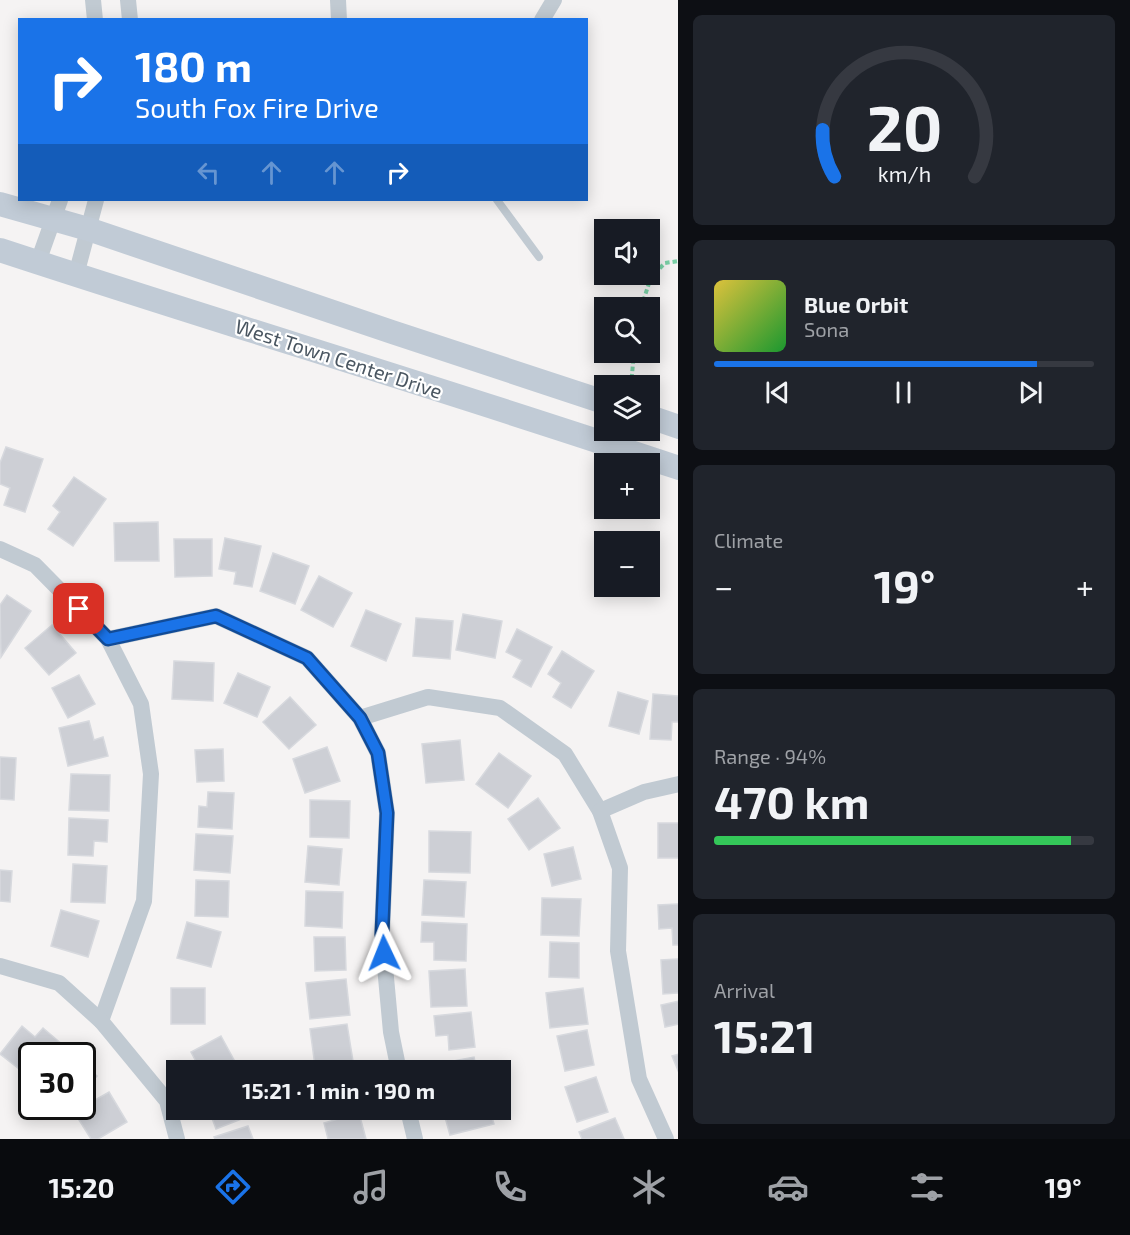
<!DOCTYPE html>
<html lang="en">
<head>
<meta charset="utf-8">
<style>
  body { margin:0; font-family:"Exo 2",sans-serif; background:#20242c; color:#f1f3f6; height:100vh; display:flex; flex-direction:column; font-size:22px; white-space:nowrap }
  * { box-sizing:border-box; margin:0 }
  p { font-size:20px; color:#9ea1a6 }
  .icon { flex:none; width:33px; height:33px; fill:none; stroke:currentColor; stroke-width:2; stroke-linecap:round; stroke-linejoin:round }
  .map { position:relative; flex:1; overflow:hidden }
  .panel { display:flex; flex-direction:column; gap:15px; padding:15px; background:#0d0f14; width:452px }
  .panel>* { flex:none }
  .top-card { position:absolute; left:18px; top:18px; width:570px; height:183px; border-radius:0px; box-shadow:0 3px 15px #0003; background:#1a73e8; color:#fff; overflow:hidden }
  .fabs { position:absolute; left:594px; top:219px; display:grid; gap:12px }
  .fabs a { display:grid; place-items:center; width:66px; height:66px; border-radius:0px; background:#171b24; box-shadow:0 3px 15px #0003; font-size:30px }
  .speed { position:absolute; left:18px; top:1042px; display:flex; gap:12px; font-size:30px; font-weight:700; text-align:center }
  .speed>* { display:grid; place-content:center; width:78px; height:78px; border-radius:50%; background:#171b24; box-shadow:0 3px 15px #0003; line-height:1 }
  .speed .limit { border:3px solid #111; border-radius:9px; background:#fff; color:#111 }
  .pin { position:absolute; display:grid; place-items:center; width:51px; height:51px; color:#fff; margin:-26px; border-radius:12px; box-shadow:0 3px 9px #0006 }
  .me { position:absolute; width:66px; margin:-33px; rotate:358deg; stroke-linejoin:round; filter:drop-shadow(0 0 4px #0008) }
  .turn { display:flex; align-items:center; gap:21px; height:126px; padding:0 18px; font-size:27px }
  .turn .icon { width:78px; height:78px; stroke-width:2.5 }
  .turn b { display:block; font-size:42px; line-height:51px }
  .lanes { display:flex; align-items:center; height:57px; padding:0 18px; background:#0003; justify-content:center; gap:30px; direction:ltr }
  .lanes .off { opacity:.35 }
  .big { font-size:45px; font-weight:700; line-height:1.1 }
  .panel .widget { flex:1; display:flex; flex-direction:column; justify-content:center; gap:9px; min-width:0; padding:0 21px; border-radius:9px; background:#20242c }
  .panel .dial { align-items:center; gap:0 }
  .dial svg { height:156px; overflow:visible; fill:none; stroke:#363941; stroke-width:7; stroke-linecap:round; text-anchor:middle }
  .dial text { fill:#f1f3f6; stroke:none }
  .song { display:flex; align-items:center; gap:18px }
  .cover { width:72px; height:72px; border-radius:9px; background:linear-gradient(135deg,hsl(50 70% 55%),hsl(130 70% 35%)) }
  .played { height:6px; border-radius:3px; background:linear-gradient(90deg,#1a73e8 85%,#363941 85%) }
  .keys { display:flex; justify-content:space-around; direction:ltr }
  .heat { display:flex; justify-content:space-between; align-items:center; font-size:33px; direction:ltr }
  .charge { height:9px; border-radius:4px; background:linear-gradient(90deg,#34c759 94%,#363941 0) }
  .trip { position:absolute; left:166px; top:1060px; width:345px; height:60px; border-radius:0px; background:#171b24; box-shadow:0 3px 15px #0003; font-weight:700; line-height:60px; text-align:center }
  .tabs { display:flex; height:96px; justify-content:space-around; align-items:center; background:#090b0e; color:#9ea1a6 }
  .tabs .icon { width:42px; height:42px }
  .tabs .active { color:#1a73e8 }
  .tabs b { font-size:27px; color:#f1f3f6 }
  main { display:flex; flex:1; min-height:0 }
  .map>svg:first-child { display:block }
</style>
</head>
<body>
<main>
<div class="map">
<svg width="679" height="1139" viewBox="0 0 679 1139">
  <rect width="100%" height="100%" fill="#f5f3f3"/>
  <g fill="#cdcfd5" stroke="#d7d9de" stroke-width="1.5">
    <path d="M 6,447 L 43,459 L 25,512 L 4,505 L 10,488 L 0,484 L 0,463 Z"/>
    <path d="M 74,477 L 106,499 L 73,546 L 48,529 L 60,512 L 53,506 Z"/>
    <path d="M 158,522 L 159,561 L 115,561 L 114,523 Z"/>
    <path d="M 225,538 L 261,546 L 252,587 L 234,584 L 236,572 L 219,569 Z"/>
    <path d="M 174,539 L 212,539 L 212,576 L 175,577 Z"/>
    <path d="M 273,553 L 309,566 L 295,604 L 260,591 Z"/>
    <path d="M 319,576 L 352,593 L 333,627 L 301,610 Z"/>
    <path d="M 7,595 L 31,611 L 1,657 L 0,605 Z"/>
    <path d="M 366,610 L 401,624 L 386,661 L 351,646 Z"/>
    <path d="M 463,614 L 502,621 L 495,658 L 456,650 Z"/>
    <path d="M 416,618 L 453,621 L 450,659 L 413,656 Z"/>
    <path d="M 52,625 L 76,653 L 49,675 L 25,648 Z"/>
    <path d="M 517,629 L 552,647 L 531,687 L 513,677 L 522,660 L 506,652 Z"/>
    <path d="M 562,651 L 594,671 L 571,708 L 553,697 L 561,683 L 548,674 Z"/>
    <path d="M 174,661 L 214,663 L 213,701 L 172,699 Z"/>
    <path d="M 238,673 L 270,687 L 257,717 L 224,703 Z"/>
    <path d="M 79,675 L 95,704 L 68,718 L 52,688 Z"/>
    <path d="M 618,692 L 648,701 L 639,734 L 609,726 Z"/>
    <path d="M 653,694 L 679,696 L 679,722 L 672,722 L 671,740 L 650,739 Z"/>
    <path d="M 290,697 L 316,725 L 289,749 L 263,722 Z"/>
    <path d="M 89,721 L 94,740 L 103,737 L 108,756 L 68,766 L 59,728 Z"/>
    <path d="M 460,740 L 464,780 L 426,783 L 422,744 Z"/>
    <path d="M 327,747 L 340,781 L 305,793 L 293,759 Z"/>
    <path d="M 223,749 L 224,781 L 197,782 L 195,750 Z"/>
    <path d="M 499,753 L 531,776 L 508,808 L 476,784 Z"/>
    <path d="M 0,757 L 16,758 L 14,800 L 0,799 Z"/>
    <path d="M 71,774 L 110,775 L 109,811 L 69,810 Z"/>
    <path d="M 208,792 L 234,793 L 232,829 L 198,827 L 199,806 L 207,807 Z"/>
    <path d="M 538,798 L 560,828 L 529,850 L 508,819 Z"/>
    <path d="M 310,800 L 350,801 L 349,838 L 310,837 Z"/>
    <path d="M 69,818 L 108,820 L 107,842 L 94,841 L 93,856 L 68,855 Z"/>
    <rect x="658" y="823" width="21" height="35"/>
    <path d="M 429,831 L 471,832 L 470,873 L 429,872 Z"/>
    <path d="M 196,834 L 233,836 L 230,873 L 194,870 Z"/>
    <path d="M 308,846 L 342,849 L 339,885 L 305,882 Z"/>
    <path d="M 573,847 L 581,879 L 552,886 L 544,854 Z"/>
    <path d="M 73,864 L 107,866 L 105,903 L 71,902 Z"/>
    <path d="M 0,870 L 12,871 L 10,902 L 0,901 Z"/>
    <path d="M 196,880 L 229,881 L 228,917 L 195,916 Z"/>
    <path d="M 424,880 L 466,882 L 464,917 L 422,915 Z"/>
    <path d="M 306,891 L 343,892 L 342,928 L 305,926 Z"/>
    <path d="M 542,898 L 581,899 L 579,936 L 541,935 Z"/>
    <path d="M 679,904 L 679,945 L 673,945 L 672,928 L 659,929 L 658,905 Z"/>
    <path d="M 61,910 L 99,921 L 88,957 L 51,946 Z"/>
    <path d="M 187,922 L 221,932 L 211,967 L 177,958 Z"/>
    <path d="M 422,922 L 467,924 L 466,961 L 434,960 L 434,942 L 421,942 Z"/>
    <path d="M 314,937 L 345,937 L 346,970 L 315,971 Z"/>
    <path d="M 550,942 L 579,943 L 579,978 L 549,977 Z"/>
    <path d="M 679,959 L 679,993 L 663,994 L 661,960 Z"/>
    <path d="M 465,969 L 467,1006 L 431,1007 L 429,971 Z"/>
    <path d="M 346,979 L 350,1015 L 310,1019 L 306,983 Z"/>
    <rect x="171" y="988" width="34" height="36"/>
    <path d="M 583,988 L 588,1024 L 550,1028 L 546,993 Z"/>
    <path d="M 679,1001 L 679,1024 L 665,1027 L 661,1005 Z"/>
    <path d="M 471,1012 L 475,1047 L 449,1050 L 448,1035 L 436,1036 L 434,1016 Z"/>
    <path d="M 347,1024 L 353,1061 L 315,1066 L 310,1029 Z"/>
    <path d="M 22,1026 L 35,1037 L 43,1028 L 63,1045 L 54,1056 L 32,1056 L 32,1079 L 0,1054 Z"/>
    <path d="M 587,1030 L 594,1065 L 565,1071 L 557,1036 Z"/>
    <path d="M 221,1036 L 239,1069 L 236,1071 L 201,1071 L 191,1052 Z"/>
    <path d="M 679,1054 L 679,1073 L 672,1056 Z"/>
    <path d="M 474,1057 L 477,1071 L 444,1071 L 442,1063 Z"/>
    <path d="M 82,1062 L 97,1076 L 82,1092 Z"/>
    <path d="M 596,1077 L 608,1112 L 577,1122 L 565,1087 Z"/>
    <path d="M 109,1092 L 127,1122 L 98,1139 L 91,1139 L 74,1112 Z"/>
    <path d="M 209,1110 L 253,1110 L 254,1114 L 216,1129 Z"/>
    <path d="M 443,1110 L 490,1110 L 494,1124 L 450,1135 Z"/>
    <path d="M 359,1113 L 366,1139 L 328,1139 L 324,1123 Z"/>
    <path d="M 615,1118 L 624,1139 L 582,1139 L 579,1132 Z"/>
    <path d="M 248,1126 L 253,1139 L 215,1139 L 214,1137 Z"/>
  </g>
  <g fill="none" stroke-linecap="round" stroke-linejoin="round">
    <g stroke="#7ad0a6" stroke-width="4" stroke-dasharray="4.5 3" stroke-linecap="butt">
      <path d="M 641,308 L 651,277 L 665,263 L 679,261"/>
      <path d="M 631,386 L 634,352"/>
    </g>
    <path stroke="#c1cad2" stroke-width="8" d="M 497,200 L 539,257"/>
    <g stroke="#c1cad2" stroke-width="16">
      <path d="M 93,0 L 95,20"/>
      <path d="M 128,0 L 130,20"/>
      <path d="M 338,0 L 339,20"/>
      <path d="M 542,20 L 554,0"/>
      <path d="M 38,262 L 60,200"/>
      <path d="M 76,275 L 96,200"/>
      <path d="M 0,549 L 35,565 L 108,639 L 141,704 L 151,774 L 144,901 L 101,1021"/>
      <path d="M 108,639 L 216,616 L 307,658 L 360,718 L 378,753 L 387,813 L 382,934 L 391,1032 L 399,1071"/>
      <path d="M 360,718 L 428,697 L 500,708 L 565,754 L 600,811 L 620,868 L 618,951 L 639,1079 L 666,1139"/>
      <path d="M 600,811 L 644,792 L 679,784"/>
      <path d="M 0,966 L 59,983 L 101,1021 L 167,1101 L 177,1139"/>
      <path d="M 408,1110 L 415,1139"/>
    </g>
    <g stroke="#c1cbd6" stroke-width="24">
      <path d="M 0,204 L 88,229 L 392,332 L 604,402"/>
      <path d="M 0,250 C 225,324 453,392 679,468"/>
      <path d="M 650,417 L 679,427"/>
    </g>
  </g>
  <g fill="none" stroke-linecap="round" stroke-linejoin="round">
    <defs>
      <path id="route" d="M 79,609 L 108,639 L 216,616 L 307,658 L 360,718 L 378,753 L 387,813 L 382,934 L 384,953"/>
    </defs>
    <use href="#route" stroke="#114b97" stroke-width="15"/>
    <use href="#route" stroke="#1a73e8" stroke-width="10"/>
  </g>
  <g text-anchor="middle" dominant-baseline="central" stroke-width="4.5" stroke-linejoin="round" paint-order="stroke">
    <g font-size="20" fill="#4a5661" stroke="#fff">
      <text transform="translate(339 358) rotate(18)">West Town Center Drive</text>
    </g>
  </g>
</svg>
<div class="fabs">
<a><svg class="icon" aria-label="sound" viewBox="0 0 24 24"><path d="M4 9h4l5-4v14l-5-4H4zM17 9q2 3 0 6"/></svg></a>
<a><svg class="icon" aria-label="search" viewBox="0 0 24 24"><circle cx="10" cy="10" r="6"/><path d="M15 15l6 6"/></svg></a>
<a><svg class="icon" aria-label="layers" viewBox="0 0 24 24"><path d="M12 4l9 5-9 5-9-5zM3 14l9 5 9-5"/></svg></a>
<a>+</a>
<a>−</a>
</div>
<div class="speed"><div class="limit">30</div></div>
<div class="pin" style="left:79px;top:609px;background:#d93025"><svg class="icon" aria-label="arrive" viewBox="0 0 24 24"><path d="M6 21V4h12l-3 4 3 4H6"/></svg></div>
<svg class="me" style="left:384px;top:953px" viewBox="-20 -20 40 40"><path d="M0-17L14 15 0 8-14 15z" fill="#1a73e8" stroke="#fff" stroke-width="4"/></svg>
<div class="trip">15:21 · 1 min · 190 m</div>
<div class="top-card">
<div class="turn"><svg class="icon" aria-label="right" viewBox="0 0 24 24"><path d="M7 20v-9h11M14 6l5 5-5 5"/></svg><div><b>180 m</b>South Fox Fire Drive</div></div>
<div class="lanes"><svg class="icon off" aria-label="left" viewBox="0 0 24 24"><path d="M17 20v-9H6M10 6l-5 5 5 5"/></svg><svg class="icon off" aria-label="ahead" viewBox="0 0 24 24"><path d="M12 20V5M6 11l6-6 6 6"/></svg><svg class="icon off" aria-label="ahead" viewBox="0 0 24 24"><path d="M12 20V5M6 11l6-6 6 6"/></svg><svg class="icon" aria-label="right" viewBox="0 0 24 24"><path d="M7 20v-9h11M14 6l5 5-5 5"/></svg></div>
</div>
</div>
<section class="panel">
<div class="widget dial"><svg viewBox="0 0 100 80">
<path d="M14 69A42 42 0 1 1 86 69"/>
<path d="M14 69A42 42 0 0 1 8 45" stroke="#1a73e8"/>
<text x="50" y="56" font-size="32" font-weight="700">20</text>
<text x="50" y="72" font-size="11">km/h</text>
</svg></div>
<div class="widget">
<div class="song"><i class="cover"></i><div><b>Blue Orbit</b><p>Sona</p></div></div>
<div class="played"></div>
<div class="keys"><svg class="icon" aria-label="previous" viewBox="0 0 24 24"><path d="M18 5L8 12l10 7zM5 5v14"/></svg><svg class="icon" aria-label="pause" viewBox="0 0 24 24"><path d="M8 5v14M16 5v14"/></svg><svg class="icon" aria-label="next" viewBox="0 0 24 24"><path d="M6 5l10 7-10 7zM19 5v14"/></svg></div>
</div>
<div class="widget"><p>Climate</p>
<div class="heat"><a>−</a><b class="big">19°</b><a>+</a></div>
</div>
<div class="widget"><p>Range · 94%</p><b class="big">470 km</b><div class="charge"></div></div>
<div class="widget"><p>Arrival</p><b class="big">15:21</b></div>
</section>
</main>
<nav class="tabs">
<b>15:20</b>
<svg class="icon active" aria-label="directions" viewBox="0 0 24 24"><path d="M12 3l9 9-9 9-9-9zM9 14v-3h6M13 9l2 2-2 2"/></svg>
<svg class="icon" aria-label="music" viewBox="0 0 24 24"><path d="M9 18V5l10-2v13"/><circle cx="6" cy="18" r="3"/><circle cx="16" cy="16" r="3"/></svg>
<svg class="icon" aria-label="phone" viewBox="0 0 24 24"><path d="M5 4h4l2 5-3 2q2 4 5 5l2-3 5 2v4C11 20 4 13 5 4z"/></svg>
<svg class="icon" aria-label="climate" viewBox="0 0 24 24"><path d="M12 3v18M4 7l16 10M4 17L20 7"/></svg>
<svg class="icon" aria-label="car" viewBox="0 0 24 24"><path d="M5 17H2v-5l4-1 3-4h7l3 4 3 1v5h-3M9 17h6M6 11h13"/><circle cx="7" cy="17" r="2"/><circle cx="17" cy="17" r="2"/></svg>
<svg class="icon" aria-label="filters" viewBox="0 0 24 24"><path d="M4 7h16M4 17h16"/><circle cx="9" cy="7" r="2"/><circle cx="15" cy="17" r="2"/></svg>
<b>19°</b>
</nav>
</body>
</html>
